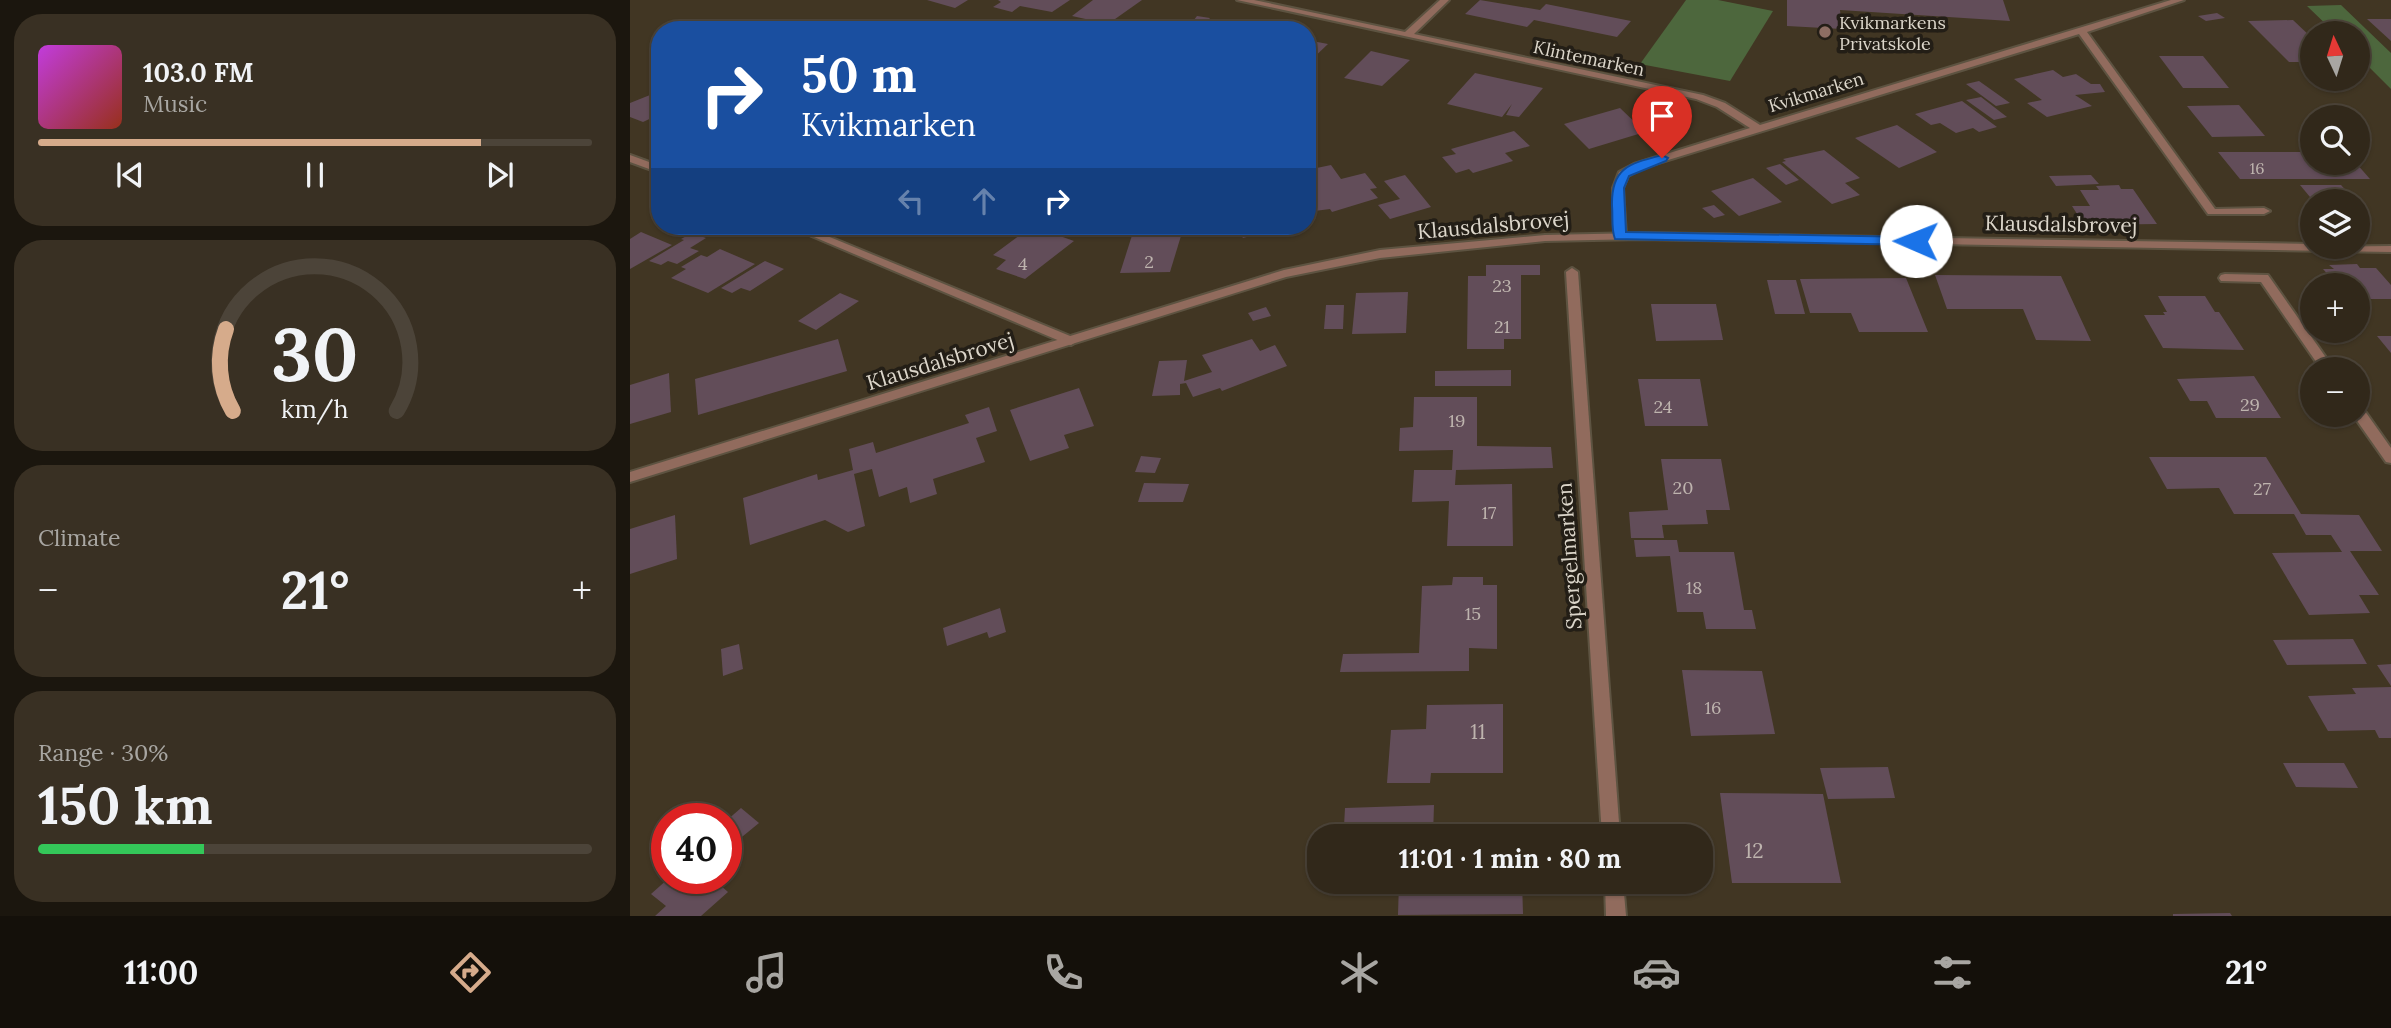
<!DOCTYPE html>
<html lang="en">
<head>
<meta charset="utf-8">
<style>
  body { margin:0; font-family:Lora,serif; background:#393023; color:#f1f3f6; height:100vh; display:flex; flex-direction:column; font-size:26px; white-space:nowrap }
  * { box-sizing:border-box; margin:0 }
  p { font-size:23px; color:#a8a6a2 }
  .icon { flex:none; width:38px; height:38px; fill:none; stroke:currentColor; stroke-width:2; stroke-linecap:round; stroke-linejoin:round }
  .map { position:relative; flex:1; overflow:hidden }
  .sheet { display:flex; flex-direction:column; gap:14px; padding:14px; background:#1b160e; width:630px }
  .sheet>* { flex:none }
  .hud { position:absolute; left:21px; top:21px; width:665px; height:214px; border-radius:28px; box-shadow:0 2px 5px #0004,0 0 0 2px #4c4439; background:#1a4fa0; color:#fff; overflow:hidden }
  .needle { width:46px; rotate:356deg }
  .buttons { position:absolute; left:1670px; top:21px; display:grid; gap:14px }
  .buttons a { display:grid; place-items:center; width:70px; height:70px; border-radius:50%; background:#31281a; box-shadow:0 2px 5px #0004,0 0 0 2px #4c4439; font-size:35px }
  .speed { position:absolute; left:21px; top:803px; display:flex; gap:14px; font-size:35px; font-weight:700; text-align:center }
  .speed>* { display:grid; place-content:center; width:91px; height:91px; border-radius:50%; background:#31281a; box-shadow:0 2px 5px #0004,0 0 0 2px #4c4439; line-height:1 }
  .speed .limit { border:10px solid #d22; background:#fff; color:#111 }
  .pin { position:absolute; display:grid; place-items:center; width:60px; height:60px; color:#fff; margin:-72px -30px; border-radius:50% 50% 50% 0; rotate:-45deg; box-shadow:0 0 7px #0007 }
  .pin .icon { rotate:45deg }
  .me { position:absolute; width:77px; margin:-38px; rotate:271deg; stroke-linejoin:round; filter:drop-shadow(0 0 5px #0008) }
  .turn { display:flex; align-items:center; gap:24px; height:147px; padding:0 35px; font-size:32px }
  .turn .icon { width:91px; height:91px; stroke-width:2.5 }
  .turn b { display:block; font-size:49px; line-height:60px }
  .lanes { display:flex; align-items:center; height:66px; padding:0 35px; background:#0003; justify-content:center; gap:35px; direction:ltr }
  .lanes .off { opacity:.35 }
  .big { font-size:52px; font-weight:700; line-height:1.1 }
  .sheet .card { flex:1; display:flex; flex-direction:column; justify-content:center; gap:10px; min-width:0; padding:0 24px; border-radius:28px; background:#393023 }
  .sheet .dial { align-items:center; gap:0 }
  .dial svg { height:182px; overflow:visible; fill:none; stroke:#4c4439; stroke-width:7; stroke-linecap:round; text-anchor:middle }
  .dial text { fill:#f1f3f6; stroke:none }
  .song { display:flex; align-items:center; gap:21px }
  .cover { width:84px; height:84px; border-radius:10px; background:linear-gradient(135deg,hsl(290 70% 55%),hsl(10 70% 35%)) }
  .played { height:7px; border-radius:4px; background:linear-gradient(90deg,#d6ab8b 80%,#4c4439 80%) }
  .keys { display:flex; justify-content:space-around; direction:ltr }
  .heat { display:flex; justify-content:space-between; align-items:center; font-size:38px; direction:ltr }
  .charge { height:10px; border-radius:5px; background:linear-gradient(90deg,#34c759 30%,#4c4439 0) }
  .trip { position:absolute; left:677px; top:824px; width:406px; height:70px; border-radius:28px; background:#31281a; box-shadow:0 2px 5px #0004,0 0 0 2px #4c4439; font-weight:700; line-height:70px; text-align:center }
  .tabs { display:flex; height:112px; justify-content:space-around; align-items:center; background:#14100a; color:#a8a6a2 }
  .tabs .icon { width:49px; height:49px }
  .tabs .on { color:#d6ab8b }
  .tabs b { font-size:32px; color:#f1f3f6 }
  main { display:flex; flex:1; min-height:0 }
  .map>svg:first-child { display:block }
</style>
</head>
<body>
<main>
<section class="sheet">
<div class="card">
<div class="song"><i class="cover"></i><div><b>103.0 FM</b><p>Music</p></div></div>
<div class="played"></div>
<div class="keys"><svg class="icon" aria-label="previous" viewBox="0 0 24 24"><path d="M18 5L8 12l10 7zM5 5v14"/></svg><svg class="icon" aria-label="pause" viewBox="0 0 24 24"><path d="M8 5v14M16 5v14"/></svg><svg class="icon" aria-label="next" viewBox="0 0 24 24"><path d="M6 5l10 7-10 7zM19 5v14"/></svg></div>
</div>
<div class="card dial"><svg viewBox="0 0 100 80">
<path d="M14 69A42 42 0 1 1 86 69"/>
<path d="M14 69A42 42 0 0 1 11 33" stroke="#d6ab8b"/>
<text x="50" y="56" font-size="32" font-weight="700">30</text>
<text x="50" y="72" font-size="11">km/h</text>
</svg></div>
<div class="card"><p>Climate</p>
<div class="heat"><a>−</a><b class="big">21°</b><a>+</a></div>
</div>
<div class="card"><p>Range · 30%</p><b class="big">150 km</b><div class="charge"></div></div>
</section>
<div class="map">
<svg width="1761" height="916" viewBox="0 0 1761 916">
  <rect width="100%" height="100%" fill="#413623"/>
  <g fill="#4d673d">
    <path d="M 1056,0 L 1088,0 L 1143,11 L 1100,81 L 1010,64 Z"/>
    <path d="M 1711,5 L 1761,53 L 1761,89 L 1727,55 L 1727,33 L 1705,33 L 1677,6 Z"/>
  </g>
  <g fill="#624d59">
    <path d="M 297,0 L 338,0 L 325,8 Z"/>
    <path d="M 368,0 L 440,0 L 422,12 L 390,6 L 382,12 L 363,7 L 371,2 Z"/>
    <path d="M 463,0 L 512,0 L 478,24 L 442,16 Z"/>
    <path d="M 850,0 L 910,10 L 916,4 L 1001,21 L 987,37 L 904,20 L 897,27 L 835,14 Z"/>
    <path d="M 1157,0 L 1373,0 L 1380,21 L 1210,10 L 1212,29 L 1157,26 Z"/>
    <path d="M 1587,13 L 1595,18 L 1576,21 L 1568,16 Z"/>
    <path d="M 567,16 L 580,18 L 570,30 L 556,30 Z"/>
    <path d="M 1737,19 L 1761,19 L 1761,41 Z"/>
    <path d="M 1663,20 L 1682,38 L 1682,62 L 1659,62 L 1618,21 Z"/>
    <path d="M 507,22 L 539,29 L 539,30 L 497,30 Z"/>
    <path d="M 677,40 L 698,44 L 677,64 Z"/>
    <path d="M 741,51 L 780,60 L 752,86 L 714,78 Z"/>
    <path d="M 1529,56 L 1573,56 L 1599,88 L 1553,88 Z"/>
    <path d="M 1423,70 L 1433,77 L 1446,74 L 1461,84 L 1470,84 L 1475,92 L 1445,95 L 1462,106 L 1417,117 L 1397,103 L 1412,100 L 1384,79 Z"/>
    <path d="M 845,73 L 913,88 L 889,117 L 876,115 L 882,104 L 872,117 L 817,104 Z"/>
    <path d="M 1349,81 L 1380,103 L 1366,106 L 1336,84 Z"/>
    <path d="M 30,91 L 30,114 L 13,122 L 0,117 L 0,103 Z"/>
    <path d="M 1351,97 L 1377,117 L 1364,120 L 1336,100 Z"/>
    <path d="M 1332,101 L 1367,127 L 1349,132 L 1343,128 L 1326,133 L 1310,123 L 1301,125 L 1285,114 Z"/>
    <path d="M 1609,105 L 1635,136 L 1582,137 L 1557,106 Z"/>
    <path d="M 990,108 L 1015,132 L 959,149 L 934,124 Z"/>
    <path d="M 1267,125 L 1307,152 L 1269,168 L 1225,138 Z"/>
    <path d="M 884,131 L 900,146 L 875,153 L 883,161 L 843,173 L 839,169 L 826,173 L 812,157 L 826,154 L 821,149 Z"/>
    <path d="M 1194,150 L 1230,178 L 1215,183 L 1230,195 L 1202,204 L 1152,162 L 1156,161 L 1153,159 Z"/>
    <path d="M 1588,152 L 1682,152 L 1682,163 L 1726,163 L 1740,179 L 1610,179 Z"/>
    <path d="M 1150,164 L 1169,180 L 1156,185 L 1136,168 Z"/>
    <path d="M 701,165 L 711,179 L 735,173 L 747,188 L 740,189 L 748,198 L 702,212 L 700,209 L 677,212 L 677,170 Z"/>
    <path d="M 775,175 L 801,207 L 760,219 L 748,205 L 770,199 L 754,181 Z"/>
    <path d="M 1461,175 L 1469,184 L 1426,186 L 1419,176 Z"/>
    <path d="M 1123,178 L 1152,202 L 1109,216 L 1081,191 Z"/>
    <path d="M 1489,185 L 1491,189 L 1503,189 L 1527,224 L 1454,225 L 1442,206 L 1460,206 L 1450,190 L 1469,190 L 1466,186 Z"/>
    <path d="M 1670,185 L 1711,185 L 1722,197 L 1680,197 Z"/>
    <path d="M 1084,205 L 1095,215 L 1084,218 L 1072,208 Z"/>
    <path d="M 402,226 L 444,241 L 395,279 L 366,269 L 376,260 L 363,255 Z"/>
    <path d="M 505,226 L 554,226 L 540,272 L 490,273 Z"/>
    <path d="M 605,226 L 654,226 L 654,227 L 613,238 Z"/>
    <path d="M 11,232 L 42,245 L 0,269 L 0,239 Z"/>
    <path d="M 62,233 L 76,238 L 60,248 L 69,251 L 47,264 L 38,261 L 31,265 L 19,261 L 54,240 L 51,239 Z"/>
    <path d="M 90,249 L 125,264 L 78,293 L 41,278 L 56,269 L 51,267 L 71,255 L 77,257 Z"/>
    <path d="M 135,261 L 154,269 L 120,291 L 111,288 L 102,293 L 91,288 Z"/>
    <path d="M 1727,264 L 1730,268 L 1746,268 L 1761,285 L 1761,299 L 1727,299 L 1727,285 L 1707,285 L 1693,269 L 1704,269 L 1699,265 Z"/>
    <path d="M 856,265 L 910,265 L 910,275 L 891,275 L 891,339 L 874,339 L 874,349 L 837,349 L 838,276 L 856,276 Z"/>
    <path d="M 1305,275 L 1431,276 L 1461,341 L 1406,340 L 1393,309 L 1317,309 Z"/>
    <path d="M 1276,278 L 1298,332 L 1229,332 L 1221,313 L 1180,313 L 1170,279 Z"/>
    <path d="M 1137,280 L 1166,280 L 1175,314 L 1145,314 Z"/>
    <path d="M 778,292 L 776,333 L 722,334 L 726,293 Z"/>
    <path d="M 210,293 L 229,301 L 186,330 L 168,321 Z"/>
    <path d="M 1528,296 L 1575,296 L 1585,312 L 1589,312 L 1614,350 L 1533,348 L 1514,315 L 1535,315 L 1533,312 L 1537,312 Z"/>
    <path d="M 1021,304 L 1086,304 L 1093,340 L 1026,341 Z"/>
    <path d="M 696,305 L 714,305 L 713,329 L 694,329 Z"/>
    <path d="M 636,307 L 641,316 L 623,321 L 618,313 Z"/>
    <path d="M 1747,336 L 1761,336 L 1761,353 Z"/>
    <path d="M 208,339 L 217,371 L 68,415 L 65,379 Z"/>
    <path d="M 622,339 L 630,351 L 645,345 L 657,366 L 592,391 L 590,388 L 563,397 L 556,383 L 550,384 L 550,395 L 522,396 L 529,361 L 557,360 L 554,381 L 582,372 L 572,355 Z"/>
    <path d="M 881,370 L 881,386 L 805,386 L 805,371 Z"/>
    <path d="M 39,373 L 41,412 L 0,424 L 0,385 Z"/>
    <path d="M 1624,376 L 1651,418 L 1586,418 L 1577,401 L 1560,401 L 1547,379 Z"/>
    <path d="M 1008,379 L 1070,379 L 1078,426 L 1015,426 Z"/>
    <path d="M 449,388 L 464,426 L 434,435 L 439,448 L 400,461 L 380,410 Z"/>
    <path d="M 784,397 L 847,397 L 847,446 L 921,447 L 923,468 L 826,470 L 825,485 L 882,484 L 883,546 L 817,546 L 819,501 L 782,502 L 784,470 L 822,470 L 823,450 L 769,451 L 770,428 L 783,427 Z"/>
    <path d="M 359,407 L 367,431 L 346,438 L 355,462 L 303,479 L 307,494 L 280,503 L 277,487 L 249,497 L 242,469 L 224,474 L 235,526 L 218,532 L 195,520 L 120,545 L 113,498 L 187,474 L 188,480 L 223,470 L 219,449 L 243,442 L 246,453 L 339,423 L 335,415 Z"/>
    <path d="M 511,456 L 531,458 L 525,473 L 505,472 Z"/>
    <path d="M 1519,457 L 1636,457 L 1671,514 L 1729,515 L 1752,551 L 1720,551 L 1749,595 L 1729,595 L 1740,613 L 1679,615 L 1642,553 L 1712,552 L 1701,535 L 1676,535 L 1664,514 L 1604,514 L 1589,488 L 1537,489 Z"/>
    <path d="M 1031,459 L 1091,459 L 1100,510 L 1076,510 L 1078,524 L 1032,525 L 1034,538 L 1001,538 L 999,512 L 1038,510 Z"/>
    <path d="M 514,483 L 559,484 L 553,502 L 508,502 Z"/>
    <path d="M 45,515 L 47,559 L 0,574 L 0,529 Z"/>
    <path d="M 1004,540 L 1047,540 L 1049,552 L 1104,552 L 1114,610 L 1122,610 L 1126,629 L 1076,629 L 1073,612 L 1047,612 L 1040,556 L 1006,557 Z"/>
    <path d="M 823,577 L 853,577 L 853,585 L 867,585 L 867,649 L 839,648 L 839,671 L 710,672 L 713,654 L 789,653 L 792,586 L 822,585 Z"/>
    <path d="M 370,608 L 376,632 L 359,638 L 357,632 L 317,646 L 313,628 Z"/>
    <path d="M 1723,639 L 1737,664 L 1657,665 L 1643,640 Z"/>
    <path d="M 109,644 L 113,669 L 93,676 L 91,649 Z"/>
    <path d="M 1761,664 L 1761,686 L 1747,665 Z"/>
    <path d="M 1052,670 L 1132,671 L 1145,734 L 1061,736 Z"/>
    <path d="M 1761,687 L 1761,738 L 1749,738 L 1745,730 L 1698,731 L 1678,696 L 1726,694 L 1722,688 Z"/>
    <path d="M 873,704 L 873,773 L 801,773 L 800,783 L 757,783 L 761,730 L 796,729 L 797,705 Z"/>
    <path d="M 1653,763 L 1714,763 L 1728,788 L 1666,787 Z"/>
    <path d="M 1258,767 L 1265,798 L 1198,799 L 1190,768 Z"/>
    <path d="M 1090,793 L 1193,794 L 1211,883 L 1102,883 Z"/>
    <path d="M 804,805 L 803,836 L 781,836 L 781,832 L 750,832 L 750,826 L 714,826 L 715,808 Z"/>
    <path d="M 111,808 L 129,823 L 96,850 L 96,821 Z"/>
    <path d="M 855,824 L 855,836 L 833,836 L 833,825 Z"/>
    <path d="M 39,878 L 82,878 L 98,892 L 71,916 L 25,916 L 36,906 L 21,894 Z"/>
    <path d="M 769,882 L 892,882 L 893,914 L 768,915 Z"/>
    <path d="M 1600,913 L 1602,916 L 1543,916 L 1543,914 Z"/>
  </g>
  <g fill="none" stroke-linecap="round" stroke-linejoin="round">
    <defs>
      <g id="minor">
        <path d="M 607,0 L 624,0 L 775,32 L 810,0 L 819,0 L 784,34 L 1073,95 L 1095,103 L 1130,125 L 1541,0 L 1554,0 L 1457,32 L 1585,209 L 1634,208 L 1640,211 L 1634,214 L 1578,214 L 1449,34 L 1012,168 L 998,176 L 993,188 L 996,236 L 990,239 L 984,236 L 983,188 L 989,172 L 1004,164 L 1120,128 L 1087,107 L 1066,99 Z"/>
        <path d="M 0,155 L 30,166 L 30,173 L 0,162 Z"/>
        <path d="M 158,226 L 173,226 L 445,338 L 447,341 L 441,345 L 437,344 Z"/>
        <path d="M 942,268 L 948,272 L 990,836 L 972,836 L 936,272 Z"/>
        <path d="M 1595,274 L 1638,275 L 1704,369 L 1691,369 L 1631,282 L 1591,281 L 1589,278 L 1591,275 Z"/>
        <path d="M 1727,405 L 1732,407 L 1761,448 L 1761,463 L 1756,462 L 1723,415 L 1727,415 Z"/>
        <path d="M 975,882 L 993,882 L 996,916 L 976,916 Z"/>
      </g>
      <path id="tertiary" d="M 1011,233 L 1682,244 L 1682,247 L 1761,246 L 1761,252 L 1011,239 L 915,241 L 750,258 L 656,277 L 0,482 L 0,472 L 654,270 L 750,250 L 915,235 Z"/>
    </defs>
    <use href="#minor" stroke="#5d5341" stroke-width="4"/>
    <use href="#tertiary" stroke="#5d5341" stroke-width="4"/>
    <use href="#minor" fill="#916b5d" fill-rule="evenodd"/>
    <use href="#tertiary" fill="#916b5d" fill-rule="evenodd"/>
  </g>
  <path fill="#1a73e8" stroke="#114b97" stroke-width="2" d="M 1032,155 L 1038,158 L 1036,161 L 999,176 L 994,188 L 996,232 L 1286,237 L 1293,241 L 1286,245 L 985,239 C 981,229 983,217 982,206 C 981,168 998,164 1032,155 Z"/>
  <circle fill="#8d6e63" stroke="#231e16" stroke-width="2.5" cx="1195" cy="32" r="7"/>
  <g text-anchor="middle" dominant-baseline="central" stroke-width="7" stroke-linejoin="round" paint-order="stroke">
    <g font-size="16" fill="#beb4ae">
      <text x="1627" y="168">16</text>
    </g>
    <g font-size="18" fill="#dcd6ca" stroke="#231e16" text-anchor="start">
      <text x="1209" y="22">Kvikmarkens<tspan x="1209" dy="21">Privatskole</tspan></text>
    </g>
    <g font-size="18" fill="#dcd6ca" stroke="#231e16">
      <text transform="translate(959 58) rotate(12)">Klintemarken</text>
      <text transform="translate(1186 92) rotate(-17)">Kvikmarken</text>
    </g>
    <g font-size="18" fill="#beb4ae">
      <text x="519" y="261">2</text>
      <text x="393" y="263">4</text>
      <text x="872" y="285">23</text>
      <text x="872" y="326">21</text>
      <text x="1620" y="404">29</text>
      <text x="1033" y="406">24</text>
      <text x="827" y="420">19</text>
      <text x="1053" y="487">20</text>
      <text x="1632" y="488">27</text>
      <text x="859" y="512">17</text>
      <text x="1064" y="587">18</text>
      <text x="843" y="613">15</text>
      <text x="1083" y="707">16</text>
    </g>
    <g font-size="21" fill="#dcd6ca" stroke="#231e16">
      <text transform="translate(1431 224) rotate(1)">Klausdalsbrovej</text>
      <text transform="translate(863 225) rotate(-5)">Klausdalsbrovej</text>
      <text transform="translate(310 361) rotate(-17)">Klausdalsbrovej</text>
      <text transform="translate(939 556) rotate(-94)">Spergelmarken</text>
    </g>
    <g font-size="21" fill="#beb4ae">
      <text x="848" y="731">11</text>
      <text x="1124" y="850">12</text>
    </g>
  </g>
</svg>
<div class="buttons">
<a><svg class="needle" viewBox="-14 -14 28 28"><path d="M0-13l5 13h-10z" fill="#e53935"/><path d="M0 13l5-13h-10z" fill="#a8a6a2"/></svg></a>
<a><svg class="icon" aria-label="search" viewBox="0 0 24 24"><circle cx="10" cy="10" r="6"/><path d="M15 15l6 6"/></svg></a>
<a><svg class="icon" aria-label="layers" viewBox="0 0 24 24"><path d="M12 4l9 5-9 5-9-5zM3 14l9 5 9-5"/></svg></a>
<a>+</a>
<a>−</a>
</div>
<div class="speed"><div class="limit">40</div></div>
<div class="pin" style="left:1032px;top:158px;background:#d93025"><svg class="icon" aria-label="arrive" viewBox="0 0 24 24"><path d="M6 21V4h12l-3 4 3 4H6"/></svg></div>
<svg class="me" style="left:1286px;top:241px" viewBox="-20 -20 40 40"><circle r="19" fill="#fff"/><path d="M0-13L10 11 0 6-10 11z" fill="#1a73e8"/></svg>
<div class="trip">11:01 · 1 min · 80 m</div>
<div class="hud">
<div class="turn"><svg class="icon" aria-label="right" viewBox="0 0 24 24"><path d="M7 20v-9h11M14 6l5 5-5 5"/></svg><div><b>50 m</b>Kvikmarken</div></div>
<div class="lanes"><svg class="icon off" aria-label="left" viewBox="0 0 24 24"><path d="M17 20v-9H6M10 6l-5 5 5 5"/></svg><svg class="icon off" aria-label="ahead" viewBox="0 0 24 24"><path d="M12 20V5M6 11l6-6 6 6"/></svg><svg class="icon" aria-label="right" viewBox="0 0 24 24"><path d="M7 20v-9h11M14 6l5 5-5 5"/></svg></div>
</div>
</div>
</main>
<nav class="tabs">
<b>11:00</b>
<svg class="icon on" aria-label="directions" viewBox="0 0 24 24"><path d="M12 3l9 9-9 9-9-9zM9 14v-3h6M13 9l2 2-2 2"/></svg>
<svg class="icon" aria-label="music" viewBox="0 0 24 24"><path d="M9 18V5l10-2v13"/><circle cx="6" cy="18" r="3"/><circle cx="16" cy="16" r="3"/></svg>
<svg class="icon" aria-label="phone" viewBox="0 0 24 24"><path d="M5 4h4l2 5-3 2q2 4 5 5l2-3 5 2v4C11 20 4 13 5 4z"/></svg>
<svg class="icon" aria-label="climate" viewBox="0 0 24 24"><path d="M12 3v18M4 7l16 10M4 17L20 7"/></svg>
<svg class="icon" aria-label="car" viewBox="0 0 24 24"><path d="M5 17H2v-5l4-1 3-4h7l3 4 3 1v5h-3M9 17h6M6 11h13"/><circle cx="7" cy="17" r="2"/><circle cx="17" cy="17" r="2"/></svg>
<svg class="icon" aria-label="filters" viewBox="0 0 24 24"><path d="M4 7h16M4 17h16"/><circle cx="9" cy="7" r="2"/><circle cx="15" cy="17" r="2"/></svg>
<b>21°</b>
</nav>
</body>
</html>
